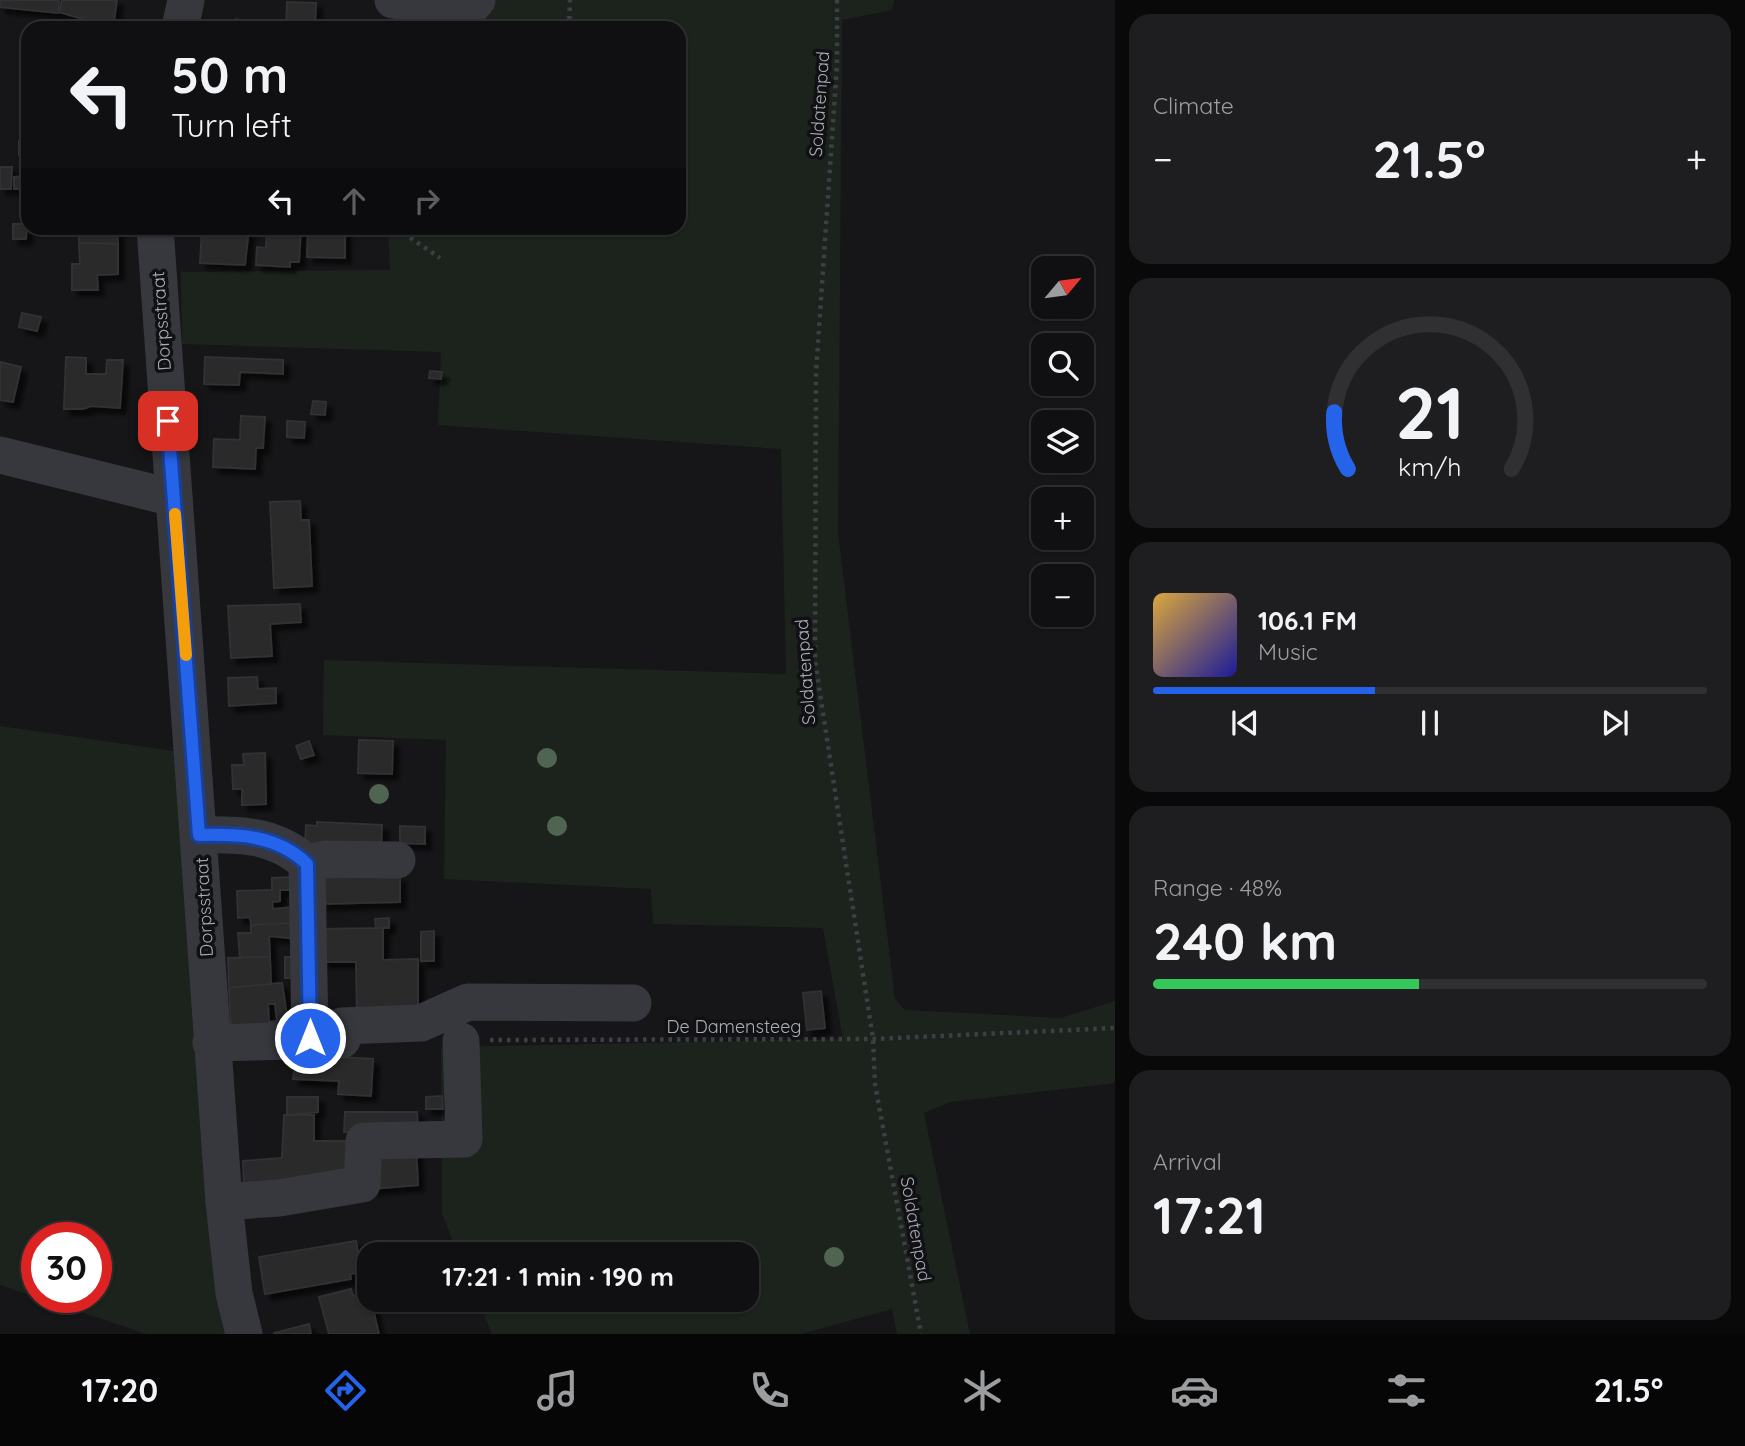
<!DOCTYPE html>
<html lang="en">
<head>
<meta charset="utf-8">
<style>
  body { margin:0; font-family:Quicksand,sans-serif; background:#1e1e20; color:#f1f3f6; height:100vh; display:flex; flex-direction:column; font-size:26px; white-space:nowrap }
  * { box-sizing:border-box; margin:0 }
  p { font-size:23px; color:#9c9d9f }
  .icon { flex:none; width:38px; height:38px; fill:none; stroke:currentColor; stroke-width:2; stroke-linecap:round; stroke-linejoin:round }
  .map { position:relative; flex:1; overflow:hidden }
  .side { display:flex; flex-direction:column; gap:14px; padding:14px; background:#09090a; width:630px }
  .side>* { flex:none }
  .guide { position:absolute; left:21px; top:21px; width:665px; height:214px; border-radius:21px; box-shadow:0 2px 5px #0004,0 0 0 2px #303032; background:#101012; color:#f1f3f6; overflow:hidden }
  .needle { width:46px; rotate:61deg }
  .tools { position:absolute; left:1031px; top:256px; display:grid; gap:14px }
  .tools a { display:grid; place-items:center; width:63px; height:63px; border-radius:14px; background:#101012; box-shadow:0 2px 5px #0004,0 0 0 2px #303032; font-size:35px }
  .speed { position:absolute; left:21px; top:1222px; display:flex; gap:14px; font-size:35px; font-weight:700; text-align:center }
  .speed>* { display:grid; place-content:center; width:91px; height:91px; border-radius:50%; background:#101012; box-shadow:0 2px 5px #0004,0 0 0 2px #303032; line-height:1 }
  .speed .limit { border:10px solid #d22; background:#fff; color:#111 }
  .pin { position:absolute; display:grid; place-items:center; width:60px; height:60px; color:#fff; margin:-30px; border-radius:14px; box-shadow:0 4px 10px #0006 }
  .me { position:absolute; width:77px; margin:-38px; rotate:0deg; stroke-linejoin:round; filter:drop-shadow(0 0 5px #0008) }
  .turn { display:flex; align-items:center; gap:24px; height:147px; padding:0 35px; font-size:32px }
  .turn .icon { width:91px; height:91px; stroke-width:2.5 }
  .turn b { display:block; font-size:49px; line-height:60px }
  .lanes { display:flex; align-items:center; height:66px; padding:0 35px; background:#0003; justify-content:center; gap:35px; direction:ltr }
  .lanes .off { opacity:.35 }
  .big { font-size:52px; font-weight:800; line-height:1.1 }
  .side .tile { flex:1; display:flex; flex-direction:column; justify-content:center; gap:10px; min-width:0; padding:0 24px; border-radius:21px; background:#1e1e20 }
  .side .dial { align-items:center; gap:0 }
  .dial svg { height:182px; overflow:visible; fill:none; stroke:#303032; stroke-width:7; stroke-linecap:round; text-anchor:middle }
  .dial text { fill:#f1f3f6; stroke:none }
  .song { display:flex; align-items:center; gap:21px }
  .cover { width:84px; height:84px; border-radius:10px; background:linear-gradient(135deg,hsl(40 70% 55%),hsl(240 70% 35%)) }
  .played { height:7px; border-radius:4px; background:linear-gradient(90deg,#2563eb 40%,#303032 40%) }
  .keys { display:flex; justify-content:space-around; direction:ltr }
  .heat { display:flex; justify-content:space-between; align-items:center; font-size:38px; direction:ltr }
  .charge { height:10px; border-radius:5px; background:linear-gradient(90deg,#34c759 48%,#303032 0) }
  .trip { position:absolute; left:357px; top:1242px; width:402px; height:70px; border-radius:21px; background:#101012; box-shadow:0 2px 5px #0004,0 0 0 2px #303032; font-weight:800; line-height:70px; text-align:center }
  .tab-bar { display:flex; height:112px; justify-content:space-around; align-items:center; background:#060607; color:#9c9d9f }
  .tab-bar .icon { width:49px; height:49px }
  .tab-bar .current { color:#2563eb }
  .tab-bar b { font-size:32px; color:#f1f3f6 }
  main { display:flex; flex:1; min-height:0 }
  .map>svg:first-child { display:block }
</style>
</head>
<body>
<main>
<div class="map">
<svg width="1115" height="1334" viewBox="0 0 1115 1334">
  <defs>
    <filter id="shadow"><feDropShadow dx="6" dy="6" stdDeviation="2" flood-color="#0009"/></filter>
  </defs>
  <rect width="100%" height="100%" fill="#161618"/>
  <g fill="#1c231d" fill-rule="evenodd">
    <path d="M 477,0 L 894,0 L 892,10 L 842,20 L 838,533 L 895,999 L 905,1010 L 1061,1018 L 1115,1001 L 1115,1083 L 950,1102 L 924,1113 L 970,1334 L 897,1334 L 892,1309 L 801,1334 L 492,1334 L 478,1300 L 747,1300 L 747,1255 L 459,1255 L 442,1214 L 441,1047 L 843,1039 L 823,928 L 653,924 L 651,889 L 444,879 L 446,740 L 323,735 L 324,660 L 786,674 L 781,449 L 438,425 L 441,352 L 182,344 L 181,272 L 390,270 L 388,228 L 679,228 L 679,76 L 682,75 L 679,75 L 679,28 L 477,28 Z"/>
    <path d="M 0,726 L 180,752 L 230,1334 L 147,1334 L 0,1285 ZM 37,1237 L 96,1237 L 96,1297 L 37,1297 Z"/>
  </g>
  <g fill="#29292c" stroke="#303034" stroke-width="2" fill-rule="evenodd" filter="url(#shadow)">
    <path d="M 0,0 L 59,0 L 58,13 L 0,7 Z"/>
    <path d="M 62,0 L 117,0 L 113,28 L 59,12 Z"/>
    <path d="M 287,2 L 316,3 L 315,28 L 286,28 Z"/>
    <path d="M 236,19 L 264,26 L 270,28 L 234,28 Z"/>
    <rect x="19" y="141" width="9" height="14"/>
    <path d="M 0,167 L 12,167 L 11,189 L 0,189 Z"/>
    <path d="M 28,176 L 28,189 L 14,189 L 14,177 Z"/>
    <path d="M 13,224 L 27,224 L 26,239 L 13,239 Z"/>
    <path d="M 79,228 L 117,228 L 118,244 L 79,243 Z"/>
    <path d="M 202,228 L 249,228 L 245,265 L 200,263 Z"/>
    <path d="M 267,228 L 301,228 L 299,262 L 290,262 L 290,267 L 256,265 L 257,247 L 266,248 Z"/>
    <path d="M 308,228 L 345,228 L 345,258 L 307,257 Z"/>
    <path d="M 79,243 L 118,244 L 118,274 L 97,275 L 98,290 L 72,290 L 72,264 L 80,264 Z"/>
    <path d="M 22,313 L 41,317 L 37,331 L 19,327 Z"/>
    <path d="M 66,357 L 86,358 L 86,374 L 106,374 L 107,360 L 123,360 L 120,408 L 91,406 L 83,409 L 64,409 Z"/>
    <path d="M 205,357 L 283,360 L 283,374 L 240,372 L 239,385 L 204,384 Z"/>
    <path d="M 0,362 L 21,367 L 13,402 L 0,400 Z"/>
    <path d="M 430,371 L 442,372 L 441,379 L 429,378 Z"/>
    <path d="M 313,401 L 326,402 L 325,415 L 311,414 Z"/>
    <path d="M 241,416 L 265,417 L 263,448 L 256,448 L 255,469 L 213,467 L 214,439 L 240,440 Z"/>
    <path d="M 287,421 L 305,422 L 304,438 L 287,437 Z"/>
    <path d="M 300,501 L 301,520 L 309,520 L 312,586 L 274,588 L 270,502 Z"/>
    <path d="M 300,604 L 301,622 L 270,624 L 272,656 L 231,658 L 228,606 Z"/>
    <path d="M 257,677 L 258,689 L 276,688 L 276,703 L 229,706 L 228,678 Z"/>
    <path d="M 359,740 L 393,741 L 392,774 L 358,773 Z"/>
    <path d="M 309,741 L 314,755 L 301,759 L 296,746 Z"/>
    <path d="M 265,753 L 266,804 L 242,805 L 242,789 L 233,789 L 232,765 L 244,765 L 243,754 Z"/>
    <path d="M 317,822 L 382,825 L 381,851 L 305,849 L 306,825 L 317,826 Z"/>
    <path d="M 400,826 L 425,827 L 425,844 L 400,843 Z"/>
    <path d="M 400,876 L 400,902 L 322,904 L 321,878 Z"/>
    <path d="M 293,877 L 293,890 L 280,890 L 280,901 L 272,902 L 273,909 L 293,907 L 293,923 L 251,925 L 250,917 L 238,918 L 237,891 L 272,890 L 272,878 Z"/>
    <path d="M 389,918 L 389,928 L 376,928 L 375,919 Z"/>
    <path d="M 293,923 L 299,939 L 269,936 L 270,957 L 240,958 L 238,933 L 251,933 L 251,925 Z"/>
    <path d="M 383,928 L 383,960 L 418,959 L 418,1016 L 357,1017 L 356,962 L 322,962 L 322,929 Z"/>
    <path d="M 434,931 L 434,961 L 421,961 L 421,932 Z"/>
    <path d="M 270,957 L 271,984 L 282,983 L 229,988 L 228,958 Z"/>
    <path d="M 285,957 L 298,957 L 299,978 L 285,978 Z"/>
    <path d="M 282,983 L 288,1022 L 231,1025 L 229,988 ZM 268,1004 L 275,1004 L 277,1021 L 269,1022 Z"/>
    <path d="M 821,991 L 825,1028 L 807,1030 L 803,993 Z"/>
    <path d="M 298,1049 L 339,1057 L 373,1059 L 371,1096 L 338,1094 L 339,1081 L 293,1079 Z"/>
    <path d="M 442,1096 L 443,1109 L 426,1109 L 426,1097 Z"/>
    <path d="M 287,1097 L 318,1097 L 318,1112 L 287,1115 Z"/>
    <path d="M 345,1112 L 417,1112 L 418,1133 L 344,1132 Z"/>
    <path d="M 284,1115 L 314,1115 L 314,1141 L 353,1141 L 353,1176 L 244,1187 L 243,1161 L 282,1158 Z"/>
    <path d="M 416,1146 L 418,1185 L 372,1189 L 370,1148 Z"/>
    <path d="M 356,1241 L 361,1272 L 350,1274 L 351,1279 L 265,1294 L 259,1257 Z"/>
    <path d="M 351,1289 L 353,1296 L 369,1292 L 379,1334 L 329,1334 L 319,1297 Z"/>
    <path d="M 309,1324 L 311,1334 L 274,1334 L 274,1333 Z"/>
  </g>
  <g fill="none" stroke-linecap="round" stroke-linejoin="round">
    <g stroke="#3d3f44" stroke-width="4.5" stroke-dasharray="3.5 5" stroke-linecap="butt">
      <path d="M 837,0 L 837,64 L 816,373 L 815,661 L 873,1039 L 875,1084 L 921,1334"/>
      <path d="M 569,28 L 570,0"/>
      <path d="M 396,228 L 440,258"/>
      <path d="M 490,1040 L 873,1039 L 1115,1028"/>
    </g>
    <g stroke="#37383d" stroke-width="37">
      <path d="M 393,0 L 405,1 L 412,15 L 462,17 L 477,0"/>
      <path d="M 180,28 L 186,0"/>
      <path d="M 155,228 L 224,1202 L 234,1293 L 244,1334"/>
      <path d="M 0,455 L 174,498"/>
      <path d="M 199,835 C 239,834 277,834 307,864 L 310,1038"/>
      <path d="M 306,863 L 326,859 L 397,860"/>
      <path d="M 342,1040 L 342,1026 L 421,1023 L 468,1002 L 633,1003"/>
      <path d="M 211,1043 L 333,1040"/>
      <path d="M 224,1202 L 279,1198 L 362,1184 L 364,1141 L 464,1139 L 461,1041"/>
    </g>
  </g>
  <g fill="#506452">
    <circle cx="547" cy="758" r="10"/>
    <circle cx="379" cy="794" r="10"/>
    <circle cx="557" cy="826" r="10"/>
    <circle cx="834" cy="1257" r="10"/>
  </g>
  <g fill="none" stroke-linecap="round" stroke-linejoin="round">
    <defs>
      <path id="route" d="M 168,421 L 199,835 C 239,834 277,835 307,864 L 310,1038"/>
    </defs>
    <use href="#route" stroke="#184099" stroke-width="18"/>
    <use href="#route" stroke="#2563eb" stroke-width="12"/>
    <path stroke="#f59e0b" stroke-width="12" d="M 175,514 L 186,655"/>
  </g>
  <g text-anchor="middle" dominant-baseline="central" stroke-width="7" stroke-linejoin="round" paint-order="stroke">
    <g font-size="18" fill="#a8adb8" stroke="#111113">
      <text transform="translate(819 104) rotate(-86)">Soldatenpad</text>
      <text transform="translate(161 321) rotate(-94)">Dorpsstraat</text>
      <text transform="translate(805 672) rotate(-94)">Soldatenpad</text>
      <text transform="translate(204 907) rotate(-93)">Dorpsstraat</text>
      <text x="734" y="1026">De Damensteeg</text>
      <text transform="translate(916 1229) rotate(80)">Soldatenpad</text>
    </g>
  </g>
</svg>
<div class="tools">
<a><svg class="needle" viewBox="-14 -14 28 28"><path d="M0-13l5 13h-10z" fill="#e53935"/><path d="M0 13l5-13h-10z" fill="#9c9d9f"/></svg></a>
<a><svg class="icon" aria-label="search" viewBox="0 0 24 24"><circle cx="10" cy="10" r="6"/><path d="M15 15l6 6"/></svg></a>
<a><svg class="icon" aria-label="layers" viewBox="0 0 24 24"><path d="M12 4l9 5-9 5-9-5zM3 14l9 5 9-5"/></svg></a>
<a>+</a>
<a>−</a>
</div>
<div class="speed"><div class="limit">30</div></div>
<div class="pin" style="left:168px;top:421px;background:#d93025"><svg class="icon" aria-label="arrive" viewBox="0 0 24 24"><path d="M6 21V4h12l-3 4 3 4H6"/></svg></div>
<svg class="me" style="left:310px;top:1038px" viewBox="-20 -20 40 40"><circle r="17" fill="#2563eb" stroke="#fff" stroke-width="3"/><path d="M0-11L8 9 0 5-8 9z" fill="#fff"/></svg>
<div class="trip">17:21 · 1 min · 190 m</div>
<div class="guide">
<div class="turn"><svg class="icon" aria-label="left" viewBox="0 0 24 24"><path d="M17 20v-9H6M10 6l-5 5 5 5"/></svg><div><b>50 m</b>Turn left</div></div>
<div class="lanes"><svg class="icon" aria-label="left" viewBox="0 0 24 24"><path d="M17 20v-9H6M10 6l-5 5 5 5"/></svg><svg class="icon off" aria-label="ahead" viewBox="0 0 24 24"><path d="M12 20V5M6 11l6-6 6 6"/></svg><svg class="icon off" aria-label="right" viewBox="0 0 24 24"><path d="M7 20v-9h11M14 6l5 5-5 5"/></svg></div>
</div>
</div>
<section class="side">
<div class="tile"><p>Climate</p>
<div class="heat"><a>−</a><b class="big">21.5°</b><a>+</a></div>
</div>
<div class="tile dial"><svg viewBox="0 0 100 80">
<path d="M14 69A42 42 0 1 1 86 69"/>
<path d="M14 69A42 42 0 0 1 8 44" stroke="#2563eb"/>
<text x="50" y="56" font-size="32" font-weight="700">21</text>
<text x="50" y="72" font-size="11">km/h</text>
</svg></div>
<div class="tile">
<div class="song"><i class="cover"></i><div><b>106.1 FM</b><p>Music</p></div></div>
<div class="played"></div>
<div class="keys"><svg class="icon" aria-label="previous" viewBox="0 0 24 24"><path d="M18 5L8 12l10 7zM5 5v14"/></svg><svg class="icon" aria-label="pause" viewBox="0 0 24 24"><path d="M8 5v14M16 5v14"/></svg><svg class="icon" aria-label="next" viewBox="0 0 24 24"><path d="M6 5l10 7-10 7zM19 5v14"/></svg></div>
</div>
<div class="tile"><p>Range · 48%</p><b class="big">240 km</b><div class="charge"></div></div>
<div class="tile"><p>Arrival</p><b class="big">17:21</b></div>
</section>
</main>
<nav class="tab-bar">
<b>17:20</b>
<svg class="icon current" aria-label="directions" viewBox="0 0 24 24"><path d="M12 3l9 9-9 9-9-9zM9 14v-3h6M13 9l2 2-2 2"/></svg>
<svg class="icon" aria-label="music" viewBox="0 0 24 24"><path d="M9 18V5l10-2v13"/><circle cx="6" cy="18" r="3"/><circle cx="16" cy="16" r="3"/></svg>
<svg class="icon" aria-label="phone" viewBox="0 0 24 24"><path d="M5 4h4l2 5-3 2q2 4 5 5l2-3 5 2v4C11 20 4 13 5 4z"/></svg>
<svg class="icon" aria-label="climate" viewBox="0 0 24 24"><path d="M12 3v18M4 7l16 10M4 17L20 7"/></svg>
<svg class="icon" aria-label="car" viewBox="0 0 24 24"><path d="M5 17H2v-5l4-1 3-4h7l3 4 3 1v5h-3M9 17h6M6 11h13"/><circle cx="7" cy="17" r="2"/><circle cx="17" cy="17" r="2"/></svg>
<svg class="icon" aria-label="filters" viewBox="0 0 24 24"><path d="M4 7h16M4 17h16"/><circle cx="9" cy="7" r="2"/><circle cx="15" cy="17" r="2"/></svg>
<b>21.5°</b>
</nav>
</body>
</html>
